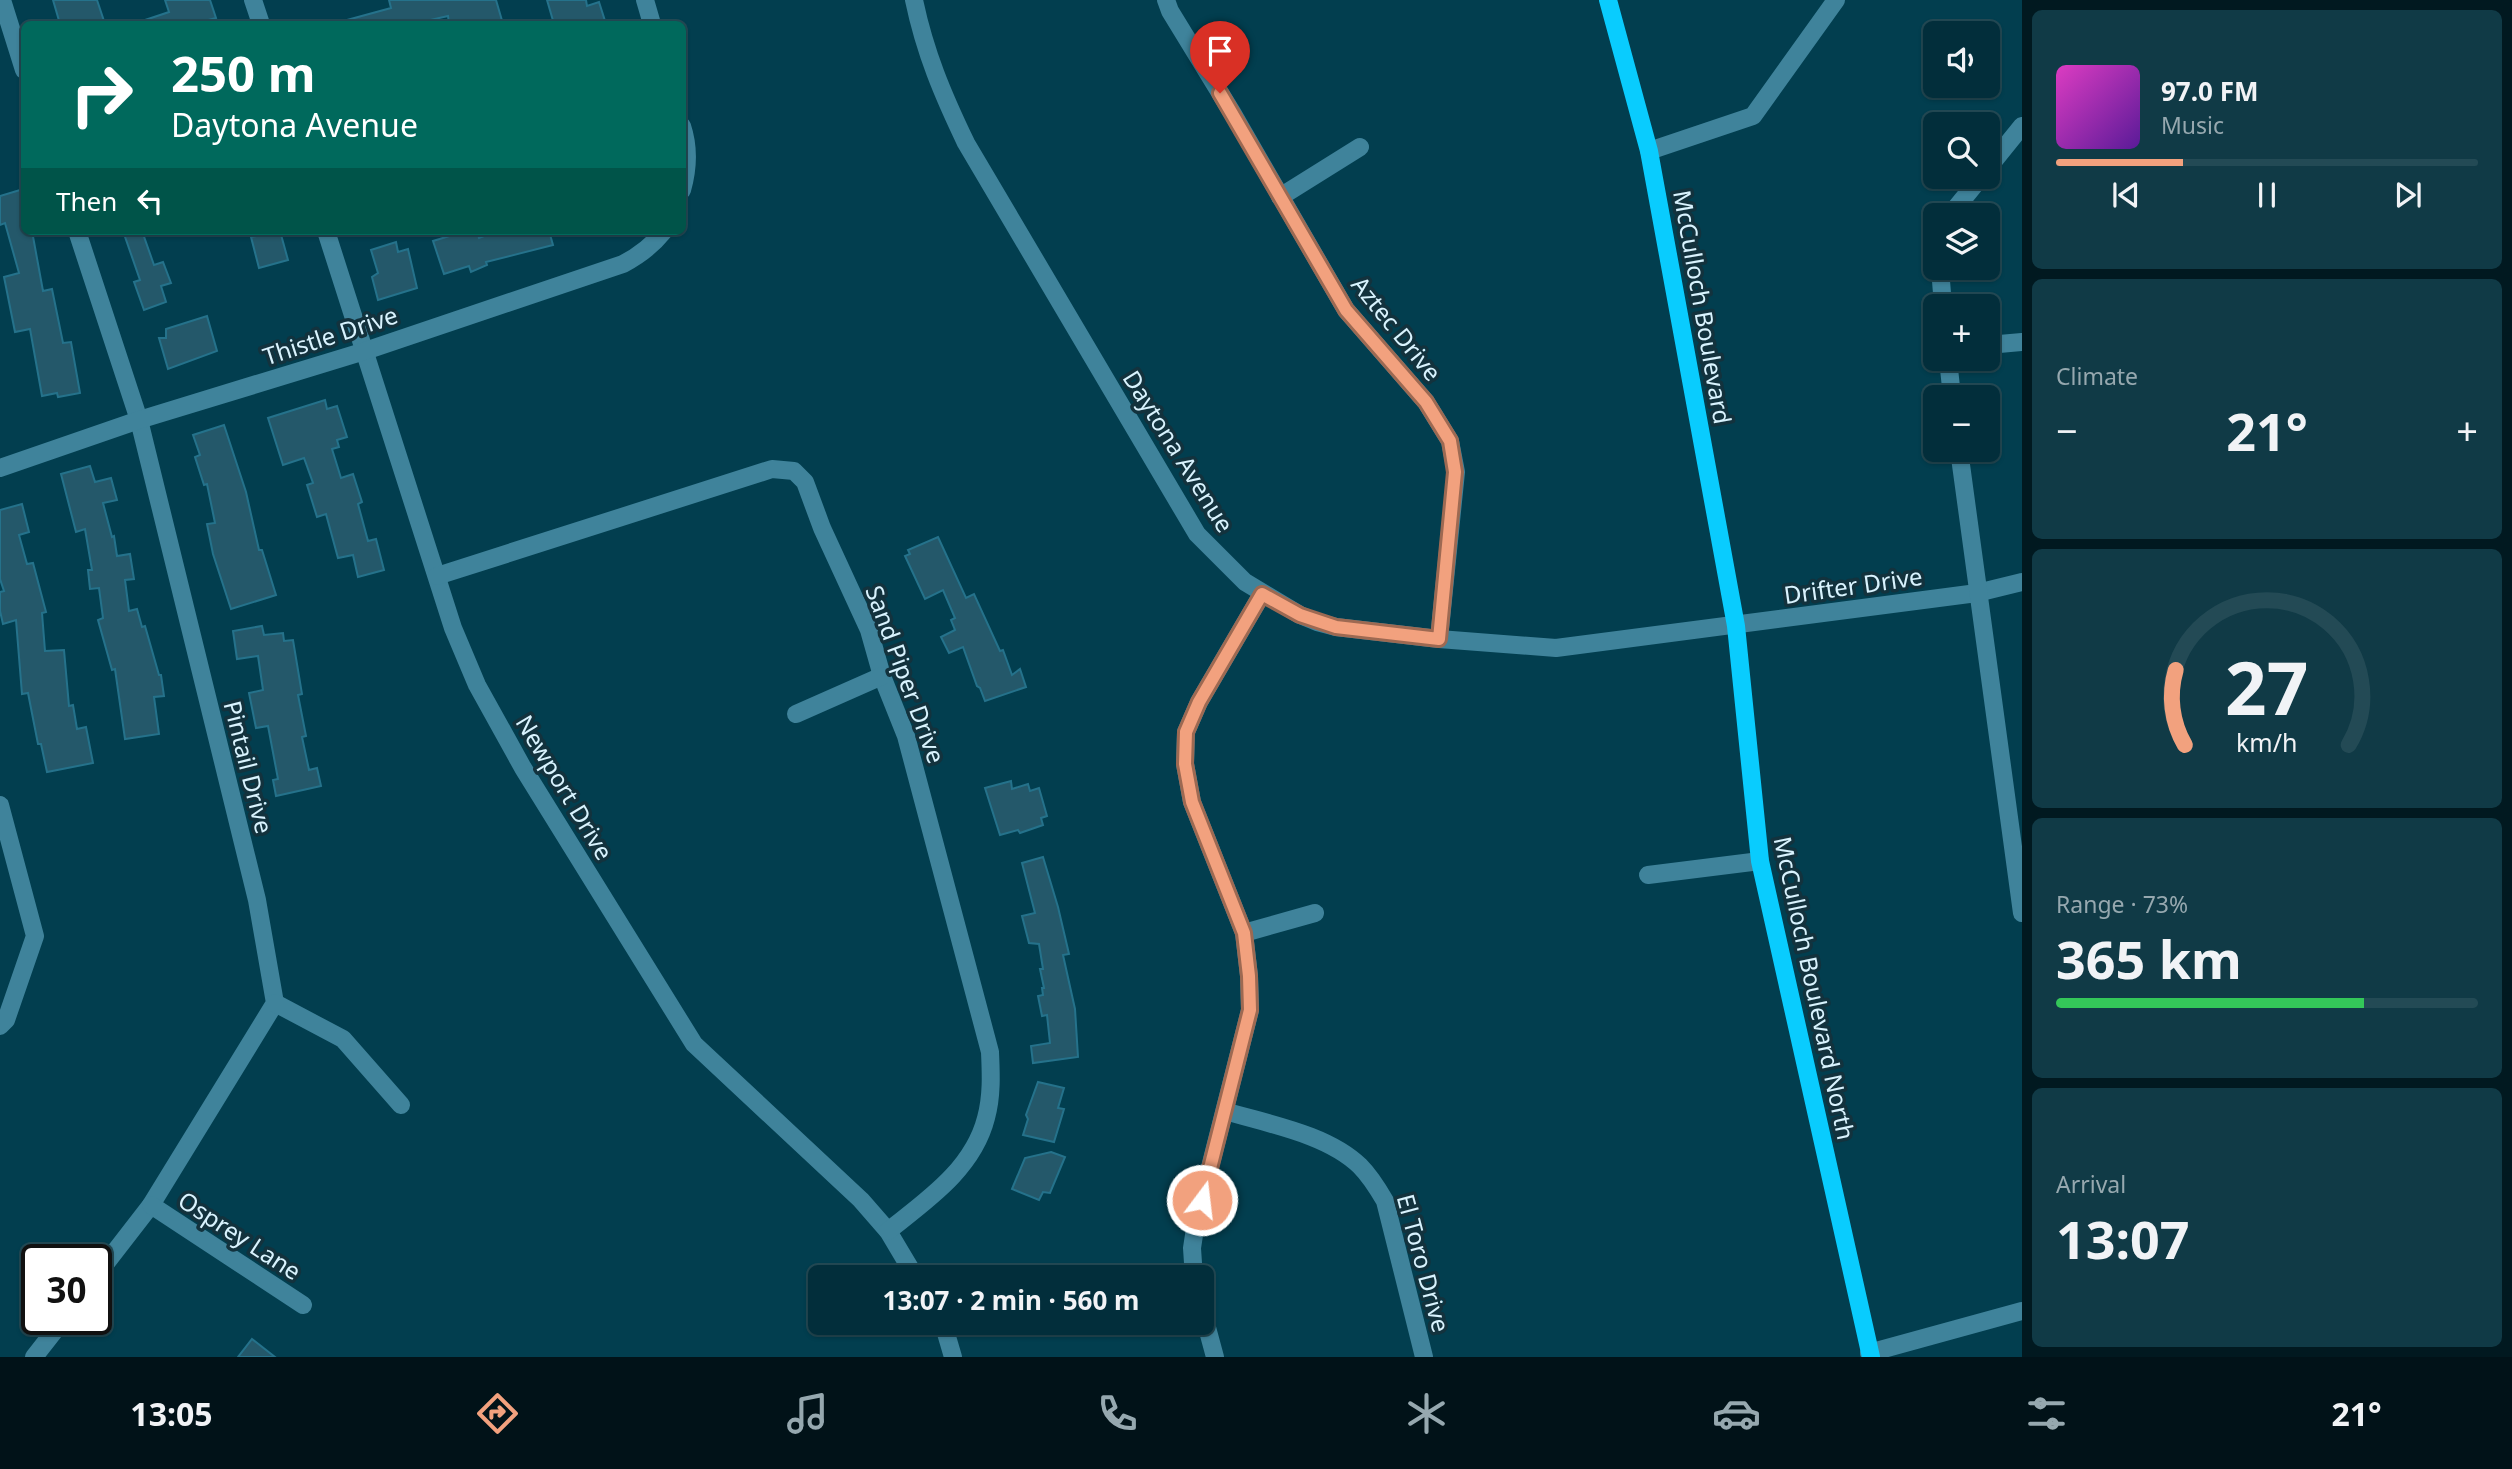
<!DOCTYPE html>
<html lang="en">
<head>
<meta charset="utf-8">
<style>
  body { margin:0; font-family:"Noto Sans",sans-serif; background:#103a46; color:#f1f3f6; height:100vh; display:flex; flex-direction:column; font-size:26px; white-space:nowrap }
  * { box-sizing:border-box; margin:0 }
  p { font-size:23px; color:#96a8af }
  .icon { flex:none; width:38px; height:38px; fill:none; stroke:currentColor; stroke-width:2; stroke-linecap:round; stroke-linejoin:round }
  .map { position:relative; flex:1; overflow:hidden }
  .sheet { display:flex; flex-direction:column; gap:10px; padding:10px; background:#011920; width:490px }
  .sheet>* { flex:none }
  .top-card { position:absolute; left:21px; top:21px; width:665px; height:214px; border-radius:10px; box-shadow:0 2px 5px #0004,0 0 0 2px #234a55; background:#00695c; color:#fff; overflow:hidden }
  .buttons { position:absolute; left:1923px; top:21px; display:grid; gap:14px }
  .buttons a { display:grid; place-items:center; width:77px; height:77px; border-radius:10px; background:#022e3b; box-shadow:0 2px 5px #0004,0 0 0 2px #234a55; font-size:35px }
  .speed { position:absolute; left:21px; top:1244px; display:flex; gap:14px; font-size:35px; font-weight:700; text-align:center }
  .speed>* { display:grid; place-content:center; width:91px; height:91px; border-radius:50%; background:#022e3b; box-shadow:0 2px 5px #0004,0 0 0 2px #234a55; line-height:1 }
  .speed .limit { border:4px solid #111; border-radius:10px; background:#fff; color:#111 }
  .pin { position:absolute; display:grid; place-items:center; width:60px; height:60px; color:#fff; margin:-72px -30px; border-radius:50% 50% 50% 0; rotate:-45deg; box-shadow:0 0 7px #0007 }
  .pin .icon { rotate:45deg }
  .me { position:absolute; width:77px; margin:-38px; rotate:15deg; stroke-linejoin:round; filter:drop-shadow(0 0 5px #0008) }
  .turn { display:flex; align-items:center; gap:24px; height:147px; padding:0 35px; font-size:32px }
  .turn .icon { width:91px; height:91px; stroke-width:2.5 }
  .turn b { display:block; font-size:49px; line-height:60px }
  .then { display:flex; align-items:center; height:66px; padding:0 35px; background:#0003; gap:14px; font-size:26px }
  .big { font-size:52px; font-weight:700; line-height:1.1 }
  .sheet .card { flex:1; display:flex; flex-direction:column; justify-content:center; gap:10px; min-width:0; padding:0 24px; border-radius:10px; background:#103a46 }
  .sheet .dial { align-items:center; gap:0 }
  .dial svg { height:182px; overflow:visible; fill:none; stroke:#234a55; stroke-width:7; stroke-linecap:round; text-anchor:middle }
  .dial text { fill:#f1f3f6; stroke:none }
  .song { display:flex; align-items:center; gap:21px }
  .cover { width:84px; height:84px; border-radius:10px; background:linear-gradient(135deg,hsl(310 70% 55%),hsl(270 70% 35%)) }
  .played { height:7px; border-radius:4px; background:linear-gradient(90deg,#f2a17e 30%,#234a55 30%) }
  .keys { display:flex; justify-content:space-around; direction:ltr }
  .heat { display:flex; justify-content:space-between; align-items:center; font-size:38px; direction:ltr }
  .charge { height:10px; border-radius:5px; background:linear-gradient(90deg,#34c759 73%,#234a55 0) }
  .trip { position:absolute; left:808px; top:1265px; width:406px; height:70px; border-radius:10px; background:#022e3b; box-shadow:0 2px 5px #0004,0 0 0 2px #234a55; font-weight:700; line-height:70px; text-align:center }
  .dock { display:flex; height:112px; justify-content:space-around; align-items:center; background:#011218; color:#96a8af }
  .dock .icon { width:49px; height:49px }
  .dock .selected { color:#f2a17e }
  .dock b { font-size:32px; color:#f1f3f6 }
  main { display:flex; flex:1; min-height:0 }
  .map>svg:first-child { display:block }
</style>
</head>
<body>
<main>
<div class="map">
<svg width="2022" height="1357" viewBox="0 0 2022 1357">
  <rect width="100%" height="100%" fill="#023e4f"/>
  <g fill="#24586a" stroke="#25728b" stroke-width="2">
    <path d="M 53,0 L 97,0 L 105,24 L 60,24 Z"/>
    <path d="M 165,0 L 210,0 L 216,18 L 193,24 L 139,24 L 139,22 L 169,12 Z"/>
    <path d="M 389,0 L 496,0 L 503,24 L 477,24 L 476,22 L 449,24 L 448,16 L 413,24 L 348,24 L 347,20 L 391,8 Z"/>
    <path d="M 547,0 L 586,0 L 587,6 L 599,2 L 606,24 L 554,24 Z"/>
    <path d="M 20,190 L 24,205 L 24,231 L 32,231 L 43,291 L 52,289 L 63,343 L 71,342 L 80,393 L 58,397 L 57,393 L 42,396 L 30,329 L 15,332 L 4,277 L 19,273 L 5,223 L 0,225 L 0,196 Z"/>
    <path d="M 123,231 L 142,231 L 154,265 L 163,262 L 171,283 L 161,286 L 166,302 L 144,310 L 134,282 L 140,280 Z"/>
    <path d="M 260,231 L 280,231 L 288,260 L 259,268 L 251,237 L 261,235 Z"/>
    <path d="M 466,231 L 477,231 L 479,238 L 498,231 L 549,231 L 553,245 L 486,262 L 487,265 L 471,272 L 469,266 L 444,274 L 433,241 Z"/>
    <path d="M 396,242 L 398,252 L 408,249 L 417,288 L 378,300 L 372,277 L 378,273 L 371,250 Z"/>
    <path d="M 207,316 L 217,351 L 168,369 L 159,338 L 166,338 L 166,329 Z"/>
    <path d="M 325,400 L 327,409 L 337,406 L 347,437 L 337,440 L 339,447 L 332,449 L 341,478 L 353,474 L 362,502 L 358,504 L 368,541 L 376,539 L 384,570 L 358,577 L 353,555 L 338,558 L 326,514 L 317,517 L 307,485 L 313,483 L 304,458 L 283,465 L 268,418 Z"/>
    <path d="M 224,425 L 246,492 L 259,550 L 262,550 L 276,595 L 231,609 L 213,554 L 207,524 L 215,523 L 207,484 L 204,485 L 195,457 L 200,455 L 193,435 Z"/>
    <path d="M 90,466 L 95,482 L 111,478 L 117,500 L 103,503 L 112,537 L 114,536 L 117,556 L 130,554 L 134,579 L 125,580 L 129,611 L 137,609 L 142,627 L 145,626 L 159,675 L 161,675 L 164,696 L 154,697 L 159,734 L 125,739 L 115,669 L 112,670 L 98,620 L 103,618 L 99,588 L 90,589 L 88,570 L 92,570 L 85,529 L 76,532 L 61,474 Z"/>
    <path d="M 22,504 L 29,532 L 19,535 L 27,564 L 33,563 L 46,612 L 42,613 L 45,651 L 64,650 L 69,706 L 73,705 L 77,729 L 86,727 L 93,763 L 47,772 L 41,744 L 38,744 L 28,693 L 22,694 L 16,620 L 3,624 L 0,611 L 0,592 L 4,591 L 0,579 L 0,510 Z"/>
    <path d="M 938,537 L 966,598 L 974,594 L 1000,651 L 1003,650 L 1012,675 L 1020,669 L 1026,687 L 985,701 L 980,688 L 977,686 L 963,647 L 949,653 L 941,637 L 955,630 L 951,620 L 955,618 L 943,590 L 925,599 L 905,556 L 910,554 L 908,550 Z"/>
    <path d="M 262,626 L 264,635 L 283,633 L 284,641 L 293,640 L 302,694 L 298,695 L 306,736 L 302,737 L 309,770 L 317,768 L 321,786 L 276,796 L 273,780 L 278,779 L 268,726 L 256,728 L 249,693 L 263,690 L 258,656 L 237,659 L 233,631 Z"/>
    <path d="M 1011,781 L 1012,789 L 1028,784 L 1030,791 L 1039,788 L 1047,816 L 1041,818 L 1043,825 L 1020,833 L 1018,830 L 1000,835 L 985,788 Z"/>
    <path d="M 1043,857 L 1058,907 L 1069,954 L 1063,955 L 1075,1009 L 1078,1057 L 1033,1063 L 1031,1046 L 1050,1043 L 1047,1015 L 1042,1016 L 1038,996 L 1043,995 L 1042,988 L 1044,988 L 1040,969 L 1043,969 L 1039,944 L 1029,943 L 1022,916 L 1035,913 L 1022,863 Z"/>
    <path d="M 1038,1082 L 1064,1088 L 1058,1108 L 1064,1109 L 1054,1142 L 1023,1135 L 1028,1119 L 1026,1115 Z"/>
    <path d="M 1051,1152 L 1065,1157 L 1050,1193 L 1043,1192 L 1039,1200 L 1012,1189 L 1025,1158 Z"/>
    <path d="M 252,1339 L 275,1357 L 238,1357 Z"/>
  </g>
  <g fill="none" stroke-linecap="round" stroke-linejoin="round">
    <g stroke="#3f839b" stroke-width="18">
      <path d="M 2,0 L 24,70"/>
      <path d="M 253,0 L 261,24"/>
      <path d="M 645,0 L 652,24"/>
      <path d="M 914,0 C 925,53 943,95 966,143 L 1197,534 L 1245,582 L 1300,615 L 1317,622 L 1336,627 L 1439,639 L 1556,648 L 1977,593 L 2022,582"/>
      <path d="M 1166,0 L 1170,11 L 1233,114 L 1346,310 L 1426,402 L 1450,441 L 1456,472 L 1439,639"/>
      <path d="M 682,126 C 689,147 688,169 682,190"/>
      <path d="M 1649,151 L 1753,116 L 1836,0"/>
      <path d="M 1988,168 L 2022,126"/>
      <path d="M 1280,197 L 1360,147"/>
      <path d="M 1950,215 L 1981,177"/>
      <path d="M 77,231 L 139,420 L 257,900 L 275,1003 L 151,1205 L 96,1276"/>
      <path d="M 326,231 L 453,628 L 477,685 L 523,768 L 694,1044 L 861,1200 L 888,1231 L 916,1278"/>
      <path d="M 1940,268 L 1943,306"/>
      <path d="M 1988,345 L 2022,342"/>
      <path d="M 1948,359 L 1952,397"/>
      <path d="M 1959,450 L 2022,913"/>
      <path d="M 0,468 L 139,420 L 365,351 L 623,264 C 640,255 652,246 664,231"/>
      <path d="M 437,576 L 772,469 L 794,471 L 805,482 L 822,528 L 869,630 L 882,676 L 906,736 L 990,1052 C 991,1074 992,1096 986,1118 C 973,1169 927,1200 888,1231"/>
      <path d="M 796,714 L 882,676"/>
      <path d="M 0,805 L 35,936 L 6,1020 L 0,1026"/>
      <path d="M 1648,875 L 1760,861"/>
      <path d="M 1244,933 L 1315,913"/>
      <path d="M 275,1003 L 343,1039 L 401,1105"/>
      <path d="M 1225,1111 C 1268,1124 1327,1134 1360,1166 C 1370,1176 1378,1189 1385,1201 L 1424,1357"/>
      <path d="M 151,1205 L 303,1305"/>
      <path d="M 1194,1278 L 1192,1248 L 1196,1222 L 1250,1010 L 1249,976 L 1244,933 L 1192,802 L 1185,764 L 1186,732 L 1199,702 L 1262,594"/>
      <path d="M 1202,1309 L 1215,1357"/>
      <path d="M 943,1323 L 953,1357"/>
      <path d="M 1869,1353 L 2022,1311"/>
      <path d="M 34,1357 L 63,1320"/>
    </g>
    <path stroke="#09ccfe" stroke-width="18" d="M 1608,0 L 1649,151 L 1736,626 L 1760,861 L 1871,1357"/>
  </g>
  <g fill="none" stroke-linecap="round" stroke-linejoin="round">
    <defs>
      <path id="route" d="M 1202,1200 L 1250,1010 L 1249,976 L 1244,933 L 1192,802 L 1185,764 L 1186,732 L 1199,702 L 1262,594 L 1300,615 L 1336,627 L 1439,639 L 1455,472 L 1450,441 L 1426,402 L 1346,310 L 1220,93"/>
    </defs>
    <use href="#route" stroke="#9d6952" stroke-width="18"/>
    <use href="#route" stroke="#f2a17e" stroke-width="12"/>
  </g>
  <g text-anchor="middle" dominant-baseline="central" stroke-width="7" stroke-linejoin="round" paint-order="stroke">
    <g font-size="24" fill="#d9f3fe" stroke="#13323d">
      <text transform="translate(1703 307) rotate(80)">McCulloch Boulevard</text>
      <text transform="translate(1397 328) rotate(51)">Aztec Drive</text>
      <text transform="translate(330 335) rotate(-18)">Thistle Drive</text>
      <text transform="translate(1179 451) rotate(58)">Daytona Avenue</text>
      <text transform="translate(1853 585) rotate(-8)">Drifter Drive</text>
      <text transform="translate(906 674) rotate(70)">Sand Piper Drive</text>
      <text transform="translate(249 767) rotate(76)">Pintail Drive</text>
      <text transform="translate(565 787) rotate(59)">Newport Drive</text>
      <text transform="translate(1815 988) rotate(78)">McCulloch Boulevard North</text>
      <text transform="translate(240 1235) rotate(33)">Osprey Lane</text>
      <text transform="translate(1424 1263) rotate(75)">El Toro Drive</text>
    </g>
  </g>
</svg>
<div class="buttons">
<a><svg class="icon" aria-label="sound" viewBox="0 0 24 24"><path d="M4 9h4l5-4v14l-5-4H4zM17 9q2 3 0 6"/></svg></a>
<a><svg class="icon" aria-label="search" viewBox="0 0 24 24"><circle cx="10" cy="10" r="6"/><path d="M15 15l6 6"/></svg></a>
<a><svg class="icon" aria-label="layers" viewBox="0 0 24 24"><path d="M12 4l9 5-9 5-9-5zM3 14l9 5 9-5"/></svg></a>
<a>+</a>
<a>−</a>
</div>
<div class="speed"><div class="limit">30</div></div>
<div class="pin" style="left:1220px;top:93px;background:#d93025"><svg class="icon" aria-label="arrive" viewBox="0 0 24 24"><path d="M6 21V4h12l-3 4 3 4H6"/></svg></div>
<svg class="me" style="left:1202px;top:1200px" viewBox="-20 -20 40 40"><circle r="17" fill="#f2a17e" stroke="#fff" stroke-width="3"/><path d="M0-11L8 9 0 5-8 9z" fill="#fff"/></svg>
<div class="trip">13:07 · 2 min · 560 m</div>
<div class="top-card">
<div class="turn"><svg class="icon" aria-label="right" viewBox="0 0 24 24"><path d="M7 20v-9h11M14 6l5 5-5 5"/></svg><div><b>250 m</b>Daytona Avenue</div></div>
<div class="then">Then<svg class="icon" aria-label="left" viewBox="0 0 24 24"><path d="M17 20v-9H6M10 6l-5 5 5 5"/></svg></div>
</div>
</div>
<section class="sheet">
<div class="card">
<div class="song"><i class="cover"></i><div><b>97.0 FM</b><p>Music</p></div></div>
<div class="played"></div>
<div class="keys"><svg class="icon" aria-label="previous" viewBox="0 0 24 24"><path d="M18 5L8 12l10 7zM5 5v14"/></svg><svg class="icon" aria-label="pause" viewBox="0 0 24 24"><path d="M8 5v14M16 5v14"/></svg><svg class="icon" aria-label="next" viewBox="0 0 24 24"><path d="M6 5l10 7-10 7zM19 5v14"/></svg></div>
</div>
<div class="card"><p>Climate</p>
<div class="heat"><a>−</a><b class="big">21°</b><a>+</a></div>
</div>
<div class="card dial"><svg viewBox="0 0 100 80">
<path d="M14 69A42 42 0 1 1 86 69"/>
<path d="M14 69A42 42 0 0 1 10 36" stroke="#f2a17e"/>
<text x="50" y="56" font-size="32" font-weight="700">27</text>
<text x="50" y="72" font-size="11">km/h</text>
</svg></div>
<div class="card"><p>Range · 73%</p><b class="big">365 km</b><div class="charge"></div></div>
<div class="card"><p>Arrival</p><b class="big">13:07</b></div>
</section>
</main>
<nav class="dock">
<b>13:05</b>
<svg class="icon selected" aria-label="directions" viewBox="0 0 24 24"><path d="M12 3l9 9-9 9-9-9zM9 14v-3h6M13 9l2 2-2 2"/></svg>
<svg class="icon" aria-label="music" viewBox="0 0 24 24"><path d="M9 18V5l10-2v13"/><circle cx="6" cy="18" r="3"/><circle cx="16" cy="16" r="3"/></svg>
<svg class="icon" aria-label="phone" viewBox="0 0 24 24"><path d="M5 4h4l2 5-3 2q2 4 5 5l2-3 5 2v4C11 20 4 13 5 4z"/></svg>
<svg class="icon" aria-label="climate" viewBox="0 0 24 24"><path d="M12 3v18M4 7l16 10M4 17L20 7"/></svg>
<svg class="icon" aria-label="car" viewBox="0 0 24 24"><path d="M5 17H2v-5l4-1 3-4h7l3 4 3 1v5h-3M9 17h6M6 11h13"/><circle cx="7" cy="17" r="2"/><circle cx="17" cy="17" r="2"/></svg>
<svg class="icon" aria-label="filters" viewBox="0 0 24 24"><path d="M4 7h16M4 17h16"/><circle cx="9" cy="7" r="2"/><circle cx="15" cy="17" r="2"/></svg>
<b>21°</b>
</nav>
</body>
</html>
